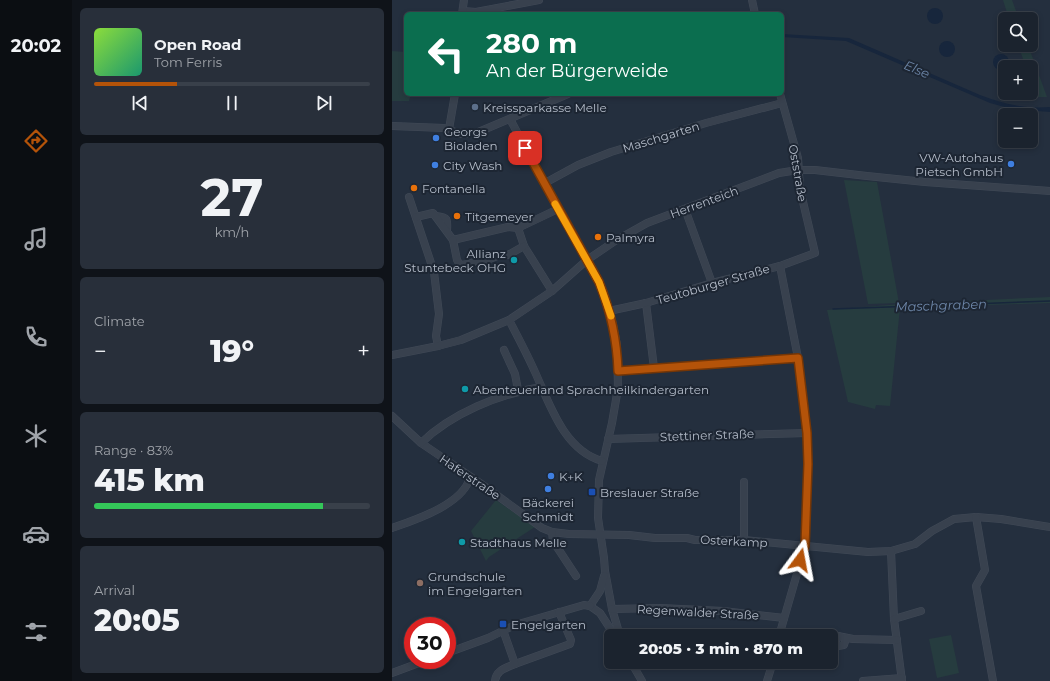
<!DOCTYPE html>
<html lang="en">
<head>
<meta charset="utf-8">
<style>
  body { margin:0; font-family:Montserrat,sans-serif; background:#282f3a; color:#f1f3f6; height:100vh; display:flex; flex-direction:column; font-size:15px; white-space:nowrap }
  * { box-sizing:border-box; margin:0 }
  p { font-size:13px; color:#a0a4aa }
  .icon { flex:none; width:22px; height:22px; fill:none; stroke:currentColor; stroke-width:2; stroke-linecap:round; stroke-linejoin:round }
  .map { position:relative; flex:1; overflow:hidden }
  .details { display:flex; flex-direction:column; gap:8px; padding:8px; background:#0f1319; width:320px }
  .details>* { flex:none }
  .banner { position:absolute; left:12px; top:12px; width:380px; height:84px; border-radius:6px; box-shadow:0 2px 6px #0003,0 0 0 1px #39404a; background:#0b6e4f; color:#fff; overflow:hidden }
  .fabs { position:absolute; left:606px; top:12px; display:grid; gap:8px }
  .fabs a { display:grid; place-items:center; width:40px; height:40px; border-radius:6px; background:#1b232e; box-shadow:0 2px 6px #0003,0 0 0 1px #39404a; font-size:20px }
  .speed { position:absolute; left:12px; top:617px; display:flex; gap:8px; font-size:20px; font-weight:700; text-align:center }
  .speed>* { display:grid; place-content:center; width:52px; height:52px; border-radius:50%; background:#1b232e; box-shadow:0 2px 6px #0003,0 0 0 1px #39404a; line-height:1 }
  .speed .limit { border:6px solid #d22; background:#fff; color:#111 }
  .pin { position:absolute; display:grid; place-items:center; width:34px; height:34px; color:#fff; margin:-17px; border-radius:8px; box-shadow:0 2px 6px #0006 }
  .me { position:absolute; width:44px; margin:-22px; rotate:13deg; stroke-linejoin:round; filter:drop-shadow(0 0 3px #0008) }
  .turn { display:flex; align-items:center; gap:14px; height:84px; padding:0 16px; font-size:18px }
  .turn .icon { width:52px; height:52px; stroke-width:2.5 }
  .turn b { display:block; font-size:28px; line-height:34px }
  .big { font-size:30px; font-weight:800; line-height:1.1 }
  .details .card { flex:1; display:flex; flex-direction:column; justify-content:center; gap:6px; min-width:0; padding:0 14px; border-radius:6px; background:#282f3a }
  .details .dial { align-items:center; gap:0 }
  .dial b { font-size:52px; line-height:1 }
  .song { display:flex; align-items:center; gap:12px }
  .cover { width:48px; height:48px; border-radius:6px; background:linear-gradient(135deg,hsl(90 70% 55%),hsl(160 70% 35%)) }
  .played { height:4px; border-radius:2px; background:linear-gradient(90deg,#b45309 30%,#39404a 30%) }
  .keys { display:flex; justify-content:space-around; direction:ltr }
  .heat { display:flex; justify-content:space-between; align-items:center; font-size:22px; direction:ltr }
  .charge { height:6px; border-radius:3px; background:linear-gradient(90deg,#34c759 83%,#39404a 0) }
  .trip { position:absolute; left:212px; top:629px; width:234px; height:40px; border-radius:6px; background:#1b232e; box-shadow:0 2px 6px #0003,0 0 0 1px #39404a; font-weight:800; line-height:40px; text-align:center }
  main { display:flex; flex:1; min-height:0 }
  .tabs { display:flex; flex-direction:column; width:72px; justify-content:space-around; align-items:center; background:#0b0e12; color:#a0a4aa }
  .tabs .icon { width:28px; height:28px }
  .tabs .active { color:#b45309 }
  .tabs b { font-size:18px; color:#f1f3f6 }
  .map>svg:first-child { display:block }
</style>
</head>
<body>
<main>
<nav class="tabs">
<b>20:02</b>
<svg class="icon active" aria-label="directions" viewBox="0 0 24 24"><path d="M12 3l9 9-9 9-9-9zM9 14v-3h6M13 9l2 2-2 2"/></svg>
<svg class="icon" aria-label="music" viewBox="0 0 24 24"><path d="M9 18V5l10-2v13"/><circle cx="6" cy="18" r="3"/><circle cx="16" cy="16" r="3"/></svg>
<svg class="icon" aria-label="phone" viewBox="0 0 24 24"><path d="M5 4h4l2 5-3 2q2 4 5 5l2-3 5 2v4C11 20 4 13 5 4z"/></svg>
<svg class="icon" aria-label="climate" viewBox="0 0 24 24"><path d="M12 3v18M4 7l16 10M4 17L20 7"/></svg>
<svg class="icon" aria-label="car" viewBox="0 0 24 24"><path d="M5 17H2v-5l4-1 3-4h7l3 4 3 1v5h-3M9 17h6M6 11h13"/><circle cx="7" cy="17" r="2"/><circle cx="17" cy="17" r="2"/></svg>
<svg class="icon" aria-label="filters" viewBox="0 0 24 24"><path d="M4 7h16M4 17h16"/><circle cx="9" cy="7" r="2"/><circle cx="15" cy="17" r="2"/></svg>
</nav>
<section class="details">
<div class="card">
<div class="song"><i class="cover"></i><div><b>Open Road</b><p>Tom Ferris</p></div></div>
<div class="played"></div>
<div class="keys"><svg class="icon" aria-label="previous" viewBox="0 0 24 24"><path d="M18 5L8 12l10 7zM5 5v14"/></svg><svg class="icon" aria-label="pause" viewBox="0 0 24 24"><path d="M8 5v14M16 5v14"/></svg><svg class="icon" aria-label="next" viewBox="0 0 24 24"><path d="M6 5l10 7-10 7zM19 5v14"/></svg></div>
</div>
<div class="card dial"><b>27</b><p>km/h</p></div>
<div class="card"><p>Climate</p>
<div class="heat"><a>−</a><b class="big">19°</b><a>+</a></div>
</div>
<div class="card"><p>Range · 83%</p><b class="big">415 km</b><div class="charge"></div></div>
<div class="card"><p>Arrival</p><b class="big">20:05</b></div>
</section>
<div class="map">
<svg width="658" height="681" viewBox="0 0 658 681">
  <rect width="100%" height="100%" fill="#242f3e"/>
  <g fill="#263c3f">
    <path d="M 611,0 L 620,0 L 627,19 L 617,19 Z"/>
    <path d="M 626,45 L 636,45 L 655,97 L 645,97 L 639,81 L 639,67 L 634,67 Z"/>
    <path d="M 0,51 L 14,52 L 14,94 L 19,94 L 17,101 L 0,101 Z"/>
    <path d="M 452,180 L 485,182 L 507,303 L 476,304 Z"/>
    <path d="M 658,297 L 658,303 L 508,308 L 498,406 L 484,405 L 483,409 L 456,402 L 435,310 L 509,304 Z"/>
    <path d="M 104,500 L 143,527 L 97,557 L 94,561 L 79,531 Z"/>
    <path d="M 559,635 L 567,673 L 545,678 L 537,639 Z"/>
  </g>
  <g fill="#17263c">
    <circle cx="543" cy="16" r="8"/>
    <path d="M 390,34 L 457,38 L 588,95 C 612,104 632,109 658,107 L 658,112 L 620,109 L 598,103 L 454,41 L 390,37 Z"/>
    <circle cx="555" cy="49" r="8"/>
    <circle cx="609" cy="62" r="8"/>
  </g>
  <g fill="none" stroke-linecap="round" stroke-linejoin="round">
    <path stroke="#17263c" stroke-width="1.5" d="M 441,309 L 658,301"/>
    <defs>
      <g id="minor">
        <path d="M 360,0 L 363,14"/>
        <path d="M 71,11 L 84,12 L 147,0"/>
        <path d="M 70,14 L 72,0"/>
        <path d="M 118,119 L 166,209 L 207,282 L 215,303 L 221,324 L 225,345 L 226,388 L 220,423 L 207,480 L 206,518 L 212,558 L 213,571 L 220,609 L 228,636"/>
        <path d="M 0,126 L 52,128 L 69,134 L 84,133 L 176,94"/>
        <path d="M 57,129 L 63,94"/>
        <path d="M 153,183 L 186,165 L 219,152 L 314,123 L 390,103"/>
        <path d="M 17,197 L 42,272 L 47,314 L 44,336 L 46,346"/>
        <path d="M 293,209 L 320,283"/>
        <path d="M 44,216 C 56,217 56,219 55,231"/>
        <path d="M 24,217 L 41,213 L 61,240 L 116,227 L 126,228 L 166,209"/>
        <path d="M 126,228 L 132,246 L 160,291"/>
        <path d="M 61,240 L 65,260 L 68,265 L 77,264 L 87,260 L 95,260 L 108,255 L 116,255 L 132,246"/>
        <path d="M 254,303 L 262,368"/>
        <path d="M 217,311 L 254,303 L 320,283 L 388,266 L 423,253 L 408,189 L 406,158 L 388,94"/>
        <path d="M 117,320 C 126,337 135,354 143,372 C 158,405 172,450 210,461"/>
        <path d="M 112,350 L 123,374 L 126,390"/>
        <path d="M 0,355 L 46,346 L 69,340 L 117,320 L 160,291 L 195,260 L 223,241 L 255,223 L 387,173 L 406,170 L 423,170 L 475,176 L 533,182 L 658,191"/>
        <path d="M 226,371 L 406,358"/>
        <path d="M 0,416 L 29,443 L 88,483 L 150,528 L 160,532 L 177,534 L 237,535 L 263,538 L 295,538 L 303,540 L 352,540 L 476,552 L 499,551 L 523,544 L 540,531 L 562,519 L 584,517 L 609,519 L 658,527"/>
        <path d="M 216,439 L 415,433"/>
        <path d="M 29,443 C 60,413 107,394 149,387"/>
        <path d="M 352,482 L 352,540"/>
        <path d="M 584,517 L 593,570 L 584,586 L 601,681"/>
        <path d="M 0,528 C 23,520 72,504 78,477"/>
        <path d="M 160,532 L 161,541 L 184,576"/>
        <path d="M 499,551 L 502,619 L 510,681"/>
        <path d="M 198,606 L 208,613 L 223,636"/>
        <path d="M 198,606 L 208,591 L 212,576"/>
        <path d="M 220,609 L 268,608 L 331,611 L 392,618"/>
        <path d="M 502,619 L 529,611"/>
        <path d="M 387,636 L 413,546 L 416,464 L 415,433 L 406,358 L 388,266"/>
        <path d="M 454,638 L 452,645 L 446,646 L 443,640 L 446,636 L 461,639 L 505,640"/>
        <path d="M 55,653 L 96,638 L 123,625 L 192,605 L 198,606"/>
        <path d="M 239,662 L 250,681"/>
        <path d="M 123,664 L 178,644 L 179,640 L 167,612"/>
        <path d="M 0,673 L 35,660"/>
        <path d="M 103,681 C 104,670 114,668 123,664 L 111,630"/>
        <path d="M 375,681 L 381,662"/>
        <path d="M 471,681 L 510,678"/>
      </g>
    </defs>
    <use href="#minor" stroke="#414a57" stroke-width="8"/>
    <use href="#minor" stroke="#38414e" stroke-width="7"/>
  </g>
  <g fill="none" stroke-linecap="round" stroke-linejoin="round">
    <defs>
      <path id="route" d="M 133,148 L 207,282 C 219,312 225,339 226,371 L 406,358 L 415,433 L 416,464 L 413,546 L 408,560"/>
    </defs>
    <use href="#route" stroke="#753606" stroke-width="10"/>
    <use href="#route" stroke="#b45309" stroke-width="7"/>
    <path stroke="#f59e0b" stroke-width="7" d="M 163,204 L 207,282 L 219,316"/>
  </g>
  <circle fill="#5c6f8a" stroke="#1d2633" stroke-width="1.5" cx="83" cy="107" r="4"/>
  <g fill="#3f7fe0" stroke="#1d2633" stroke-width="1.5">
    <circle cx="44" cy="138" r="4"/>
    <circle cx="619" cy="164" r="4"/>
    <circle cx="43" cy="165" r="4"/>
    <circle cx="159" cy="476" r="4"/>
    <circle cx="156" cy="489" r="4"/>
  </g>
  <g fill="#e8710a" stroke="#1d2633" stroke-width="1.5">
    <circle cx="22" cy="188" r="4"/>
    <circle cx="65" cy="216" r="4"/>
    <circle cx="206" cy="237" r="4"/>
  </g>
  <g fill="#0f9aa8" stroke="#1d2633" stroke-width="1.5">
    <circle cx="122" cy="260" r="4"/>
    <circle cx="73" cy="389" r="4"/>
    <circle cx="70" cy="542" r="4"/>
  </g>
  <g fill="#1a4fb4" stroke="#1d2633" stroke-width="1.5">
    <rect x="196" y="488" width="8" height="8" rx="2"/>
    <rect x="107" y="620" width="8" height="8" rx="2"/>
  </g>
  <circle fill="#8d6e63" stroke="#1d2633" stroke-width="1.5" cx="28" cy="583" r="4"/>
  <g text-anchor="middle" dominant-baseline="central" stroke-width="4" stroke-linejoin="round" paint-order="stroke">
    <g font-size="12" fill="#b4bcc9" stroke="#1d2633" text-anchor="start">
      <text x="91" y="107">Kreissparkasse Melle</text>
      <text x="52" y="131">Georgs<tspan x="52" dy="14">Bioladen</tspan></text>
      <text x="611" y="157" text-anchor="end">VW-Autohaus<tspan x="611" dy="14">Pietsch GmbH</tspan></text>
      <text x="51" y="165">City Wash</text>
      <text x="30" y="188">Fontanella</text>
      <text x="73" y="216">Titgemeyer</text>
      <text x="214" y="237">Palmyra</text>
      <text x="114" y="253" text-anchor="end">Allianz<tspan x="114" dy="14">Stuntebeck OHG</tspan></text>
      <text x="81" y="389">Abenteuerland Sprachheilkindergarten</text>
      <text x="167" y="476">K+K</text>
      <text x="208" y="492">Breslauer Straße</text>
      <text x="156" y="502" text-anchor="middle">Bäckerei<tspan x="156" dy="14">Schmidt</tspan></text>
      <text x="78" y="542">Stadthaus Melle</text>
      <text x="36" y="576">Grundschule<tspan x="36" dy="14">im Engelgarten</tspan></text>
      <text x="119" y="624">Engelgarten</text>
    </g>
    <g font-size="12" fill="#b4bcc9" stroke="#1d2633">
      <text transform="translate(269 137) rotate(-17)">Maschgarten</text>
      <text transform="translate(406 173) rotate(80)">Oststraße</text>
      <text transform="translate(312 202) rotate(-20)">Herrenteich</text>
      <text transform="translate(321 284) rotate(-16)">Teutoburger Straße</text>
      <text transform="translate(315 435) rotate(-2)">Stettiner Straße</text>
      <text transform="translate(78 477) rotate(34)">Haferstraße</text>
      <text transform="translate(342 541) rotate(3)">Osterkamp</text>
      <text transform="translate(306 612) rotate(3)">Regenwalder Straße</text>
    </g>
    <g font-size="13" font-style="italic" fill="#6d86a8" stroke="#1d2633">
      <text transform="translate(525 69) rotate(23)">Else</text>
      <text transform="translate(549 305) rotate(-2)">Maschgraben</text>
    </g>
  </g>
</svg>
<div class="fabs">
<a><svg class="icon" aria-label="search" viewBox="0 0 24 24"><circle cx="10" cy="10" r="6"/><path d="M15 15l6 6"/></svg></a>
<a>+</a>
<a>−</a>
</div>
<div class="speed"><div class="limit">30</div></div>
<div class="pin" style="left:133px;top:148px;background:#d93025"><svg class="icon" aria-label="arrive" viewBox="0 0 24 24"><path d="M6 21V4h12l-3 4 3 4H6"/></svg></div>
<svg class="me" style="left:408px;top:560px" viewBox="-20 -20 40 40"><path d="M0-17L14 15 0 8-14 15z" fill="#b45309" stroke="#fff" stroke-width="4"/></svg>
<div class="trip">20:05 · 3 min · 870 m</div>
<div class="banner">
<div class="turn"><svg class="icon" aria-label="left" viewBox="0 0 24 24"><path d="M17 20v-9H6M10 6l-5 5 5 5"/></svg><div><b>280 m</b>An der Bürgerweide</div></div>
</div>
</div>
</main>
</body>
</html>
